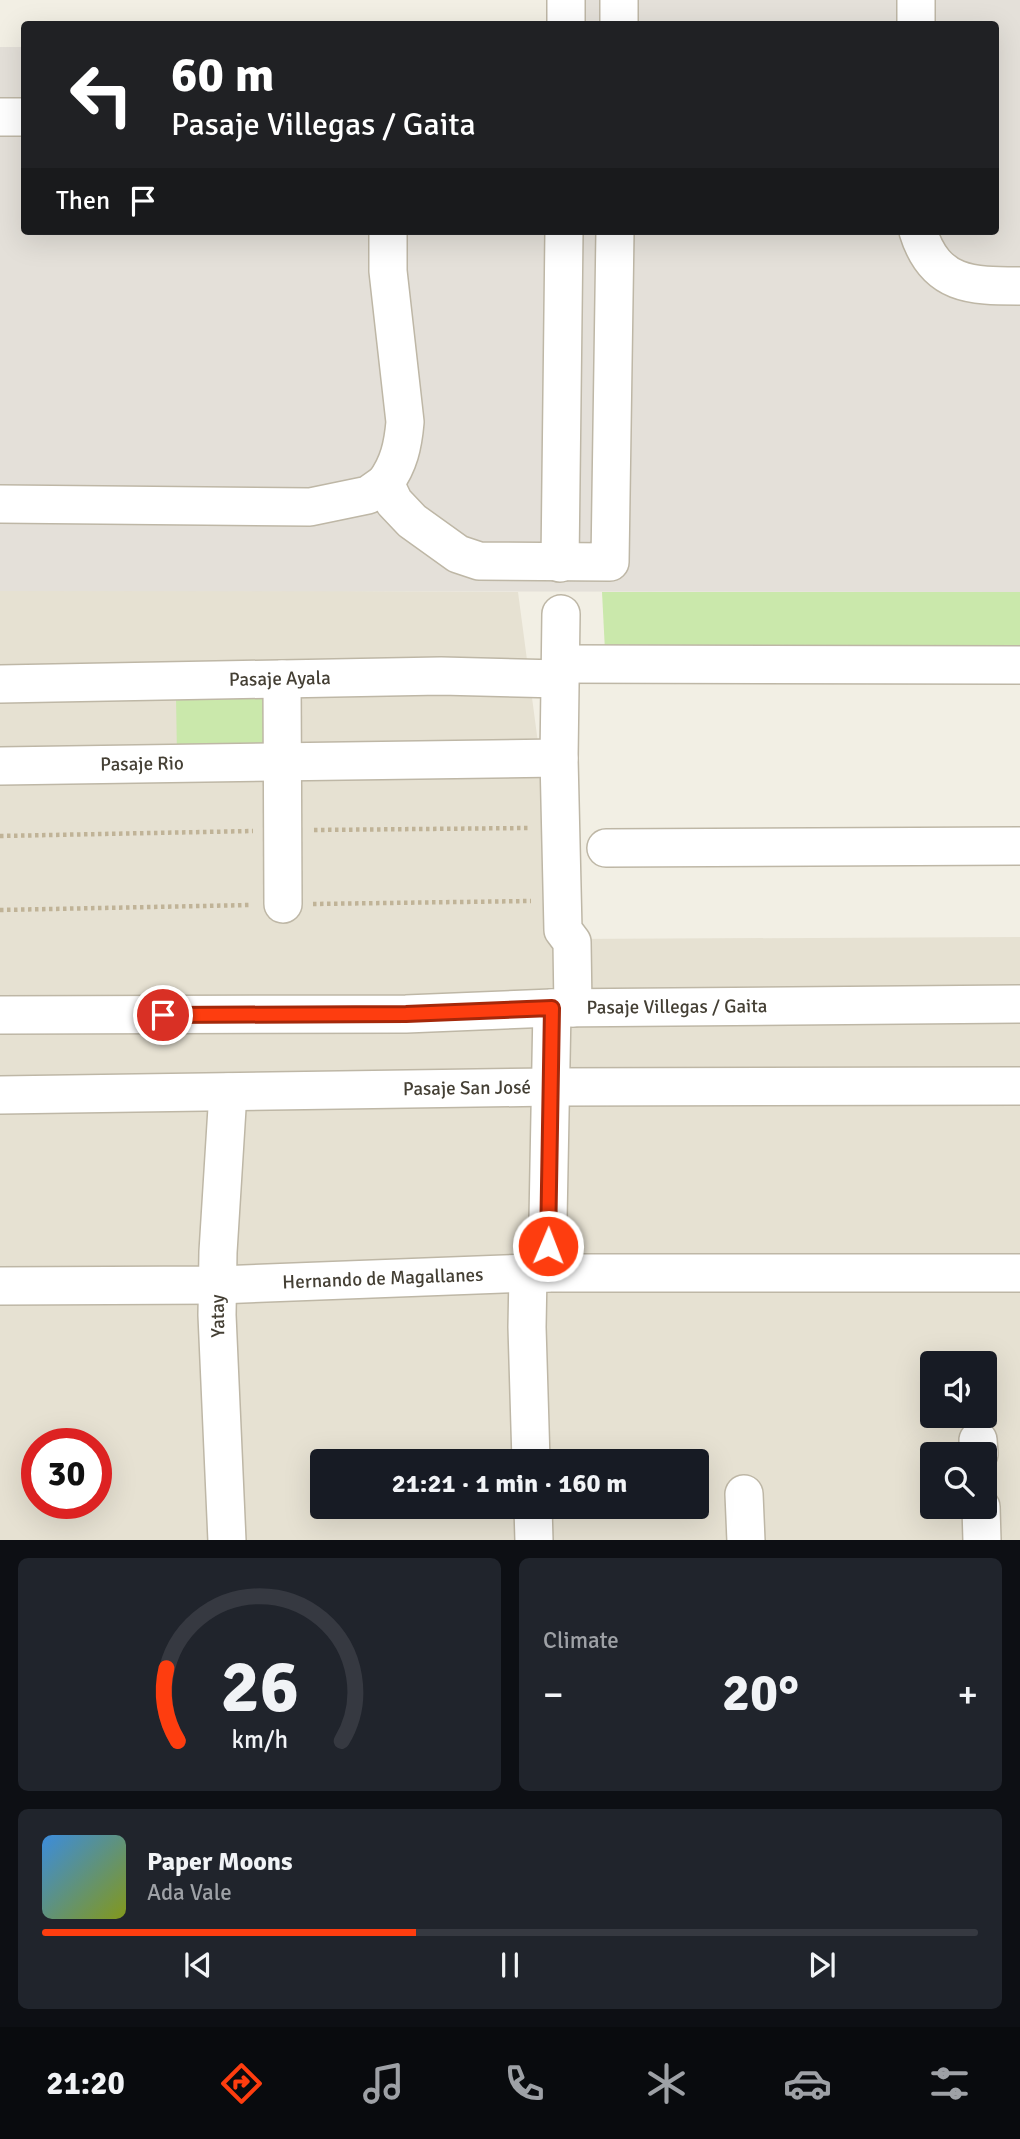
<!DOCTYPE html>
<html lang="en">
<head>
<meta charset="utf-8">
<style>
  body { margin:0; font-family:Signika,sans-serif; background:#20242c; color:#f1f3f6; height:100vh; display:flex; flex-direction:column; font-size:26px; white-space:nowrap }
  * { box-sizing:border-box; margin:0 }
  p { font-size:23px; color:#9ea1a6 }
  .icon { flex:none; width:38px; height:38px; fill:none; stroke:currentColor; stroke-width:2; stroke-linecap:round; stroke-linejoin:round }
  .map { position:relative; height:1540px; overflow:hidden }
  .drawer { display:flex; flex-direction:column; gap:18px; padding:18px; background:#0d0f14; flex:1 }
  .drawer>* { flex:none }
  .hud { position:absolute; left:21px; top:21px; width:978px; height:214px; border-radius:7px; box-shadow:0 7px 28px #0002; background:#202124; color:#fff; overflow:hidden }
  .buttons { position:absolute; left:920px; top:1351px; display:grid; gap:14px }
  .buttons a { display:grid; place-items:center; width:77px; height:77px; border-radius:7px; background:#171b24; box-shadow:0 7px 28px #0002; font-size:35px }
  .speed { position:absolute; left:21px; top:1428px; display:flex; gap:14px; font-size:35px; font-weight:700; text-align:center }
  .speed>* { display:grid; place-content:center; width:91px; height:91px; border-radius:50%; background:#171b24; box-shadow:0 7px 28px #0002; line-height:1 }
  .speed .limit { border:10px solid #d22; background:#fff; color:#111 }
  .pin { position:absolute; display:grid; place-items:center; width:60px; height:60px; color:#fff; margin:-30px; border:4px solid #fff; border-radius:50%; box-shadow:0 2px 7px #0007 }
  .me { position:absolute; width:77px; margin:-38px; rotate:1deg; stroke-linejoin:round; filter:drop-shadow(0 0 5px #0008) }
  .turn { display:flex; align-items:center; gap:24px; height:147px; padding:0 35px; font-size:32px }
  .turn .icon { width:91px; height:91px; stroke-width:2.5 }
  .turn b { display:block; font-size:49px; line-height:60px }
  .then { display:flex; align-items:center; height:66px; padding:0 35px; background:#0003; gap:14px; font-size:26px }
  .big { font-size:52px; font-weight:700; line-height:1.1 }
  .drawer .card { flex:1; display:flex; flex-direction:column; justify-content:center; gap:10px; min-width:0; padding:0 24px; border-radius:10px; background:#20242c }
  .drawer .dial { align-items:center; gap:0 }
  .dial svg { height:182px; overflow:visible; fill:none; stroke:#363941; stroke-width:7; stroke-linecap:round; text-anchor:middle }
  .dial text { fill:#f1f3f6; stroke:none }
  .song { display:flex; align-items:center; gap:21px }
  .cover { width:84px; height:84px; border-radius:10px; background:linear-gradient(135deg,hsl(210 70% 55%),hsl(70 70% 35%)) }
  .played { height:7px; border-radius:4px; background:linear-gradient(90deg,#fe3d0f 40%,#363941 40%) }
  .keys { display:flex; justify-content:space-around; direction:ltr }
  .heat { display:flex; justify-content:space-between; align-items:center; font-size:38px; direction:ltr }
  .drawer .tiles { flex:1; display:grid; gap:18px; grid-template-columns:1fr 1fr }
  .card:last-child { grid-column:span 2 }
  .trip { position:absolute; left:310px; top:1449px; width:399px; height:70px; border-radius:7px; background:#171b24; box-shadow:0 7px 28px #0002; font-weight:700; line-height:70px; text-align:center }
  .menu { display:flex; height:112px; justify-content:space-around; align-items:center; background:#090b0e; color:#9ea1a6 }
  .menu .icon { width:49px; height:49px }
  .menu .selected { color:#fe3d0f }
  .menu b { font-size:32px; color:#f1f3f6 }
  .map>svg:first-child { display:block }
</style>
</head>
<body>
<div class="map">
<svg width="1020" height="1541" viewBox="0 0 1020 1541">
  <rect width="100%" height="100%" fill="#f2efe4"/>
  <path fill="#e6e1d2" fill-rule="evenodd" d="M 0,589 L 518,592 L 564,939 L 1020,937 L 1020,1540 L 0,1541 ZM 933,1363 L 985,1363 L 985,1416 L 933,1416 ZM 37,1444 L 96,1444 L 96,1503 L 37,1503 ZM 933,1454 L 985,1454 L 985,1507 L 933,1507 ZM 322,1461 L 696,1461 L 696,1507 L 322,1507 Z"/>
  <path fill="#e4e0d9" d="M 555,0 L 1020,0 L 1020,592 L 0,591 L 0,47 L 24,47 L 24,231 L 996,231 L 996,24 L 555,24 Z"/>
  <g fill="#cae8ab">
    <path d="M 602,592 L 1020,592 L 1020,653 L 605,651 Z"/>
    <path d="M 270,694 L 271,755 L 177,756 L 176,697 Z"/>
  </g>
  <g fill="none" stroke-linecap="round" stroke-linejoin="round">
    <defs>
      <g id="minor">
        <path d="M 916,0 L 916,24"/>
        <path d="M 566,24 L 566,0"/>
        <path d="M 619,24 L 619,0"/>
        <path d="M 0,117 L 24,117"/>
        <path d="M 918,231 C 935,286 971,286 1020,286"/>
        <path d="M 385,483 C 399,464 403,445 405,422 L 388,271 L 388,231"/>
        <path d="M 0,504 L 310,507 L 368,495 L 385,483 L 394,502 L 412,521 L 458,554 L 479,561 L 610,562 L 615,231"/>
        <path d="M 560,563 L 564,231"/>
        <path d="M 561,614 L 559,758 L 563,930 L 572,942 L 573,1008"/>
        <path d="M 560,664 L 1020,665"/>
        <path d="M 282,679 L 283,904"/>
        <path id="s1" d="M 0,684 L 441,676 L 560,679"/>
        <path id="s2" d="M 0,766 L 559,758"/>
        <path d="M 606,848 L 1020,846"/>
        <path id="s3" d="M 0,1015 L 406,1014 L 552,1008 L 1020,1004"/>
        <path id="s4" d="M 0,1095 L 551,1087 L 1020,1086"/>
        <path d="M 528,1273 L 527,1327 L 531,1461"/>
        <path d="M 547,1273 L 552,1008"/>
        <path id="s5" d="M 0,1286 L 218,1285 L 528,1273 L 1020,1273"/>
        <path d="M 978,1440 L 979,1454"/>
        <path d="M 744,1494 L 746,1541"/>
        <path d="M 533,1507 L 534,1541"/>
        <path d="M 981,1507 L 982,1541"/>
        <path d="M 227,1541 L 217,1315 L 218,1252 L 228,1092"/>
      </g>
    </defs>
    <use href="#minor" stroke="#beb7a6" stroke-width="40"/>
    <g stroke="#c0b397" stroke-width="4.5" stroke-dasharray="3.5 3.5" stroke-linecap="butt">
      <path d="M 314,830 L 529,828"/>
      <path d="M 0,836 L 253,831"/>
      <path d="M 313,904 L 531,901"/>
      <path d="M 0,910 L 251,905"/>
    </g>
    <use href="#minor" stroke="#fff" stroke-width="37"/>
  </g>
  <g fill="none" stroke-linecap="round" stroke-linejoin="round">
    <defs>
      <path id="route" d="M 163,1015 L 406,1014 L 552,1008 L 548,1246"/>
    </defs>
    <use href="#route" stroke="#a5280a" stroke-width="18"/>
    <use href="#route" stroke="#fe3d0f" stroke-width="12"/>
  </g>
  <g text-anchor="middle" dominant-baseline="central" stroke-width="5" stroke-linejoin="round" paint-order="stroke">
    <g font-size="19" fill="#443f34" stroke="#fff">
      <text stroke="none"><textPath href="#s1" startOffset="280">Pasaje Ayala</textPath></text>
      <text stroke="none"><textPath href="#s2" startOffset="142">Pasaje Rio</textPath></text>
      <text stroke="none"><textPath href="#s3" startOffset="677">Pasaje Villegas / Gaita</textPath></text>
      <text stroke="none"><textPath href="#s4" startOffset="467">Pasaje San José</textPath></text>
      <text stroke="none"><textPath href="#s5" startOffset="383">Hernando de Magallanes</textPath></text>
      <text transform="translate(218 1316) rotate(-91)">Yatay</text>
    </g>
  </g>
</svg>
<div class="buttons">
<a><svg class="icon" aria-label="sound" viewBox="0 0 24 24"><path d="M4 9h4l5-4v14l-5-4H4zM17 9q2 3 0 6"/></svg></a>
<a><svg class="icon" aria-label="search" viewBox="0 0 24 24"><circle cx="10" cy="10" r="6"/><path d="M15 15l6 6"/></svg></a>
</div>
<div class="speed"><div class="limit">30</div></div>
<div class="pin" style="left:163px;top:1015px;background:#d93025"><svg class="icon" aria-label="arrive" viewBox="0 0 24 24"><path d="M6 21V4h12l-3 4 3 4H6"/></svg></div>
<svg class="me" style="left:548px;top:1246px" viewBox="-20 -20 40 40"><circle r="17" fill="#fe3d0f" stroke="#fff" stroke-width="3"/><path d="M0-11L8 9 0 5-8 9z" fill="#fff"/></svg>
<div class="trip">21:21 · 1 min · 160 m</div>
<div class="hud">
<div class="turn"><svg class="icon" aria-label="left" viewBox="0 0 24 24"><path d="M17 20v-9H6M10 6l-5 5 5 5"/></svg><div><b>60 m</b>Pasaje Villegas / Gaita</div></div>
<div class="then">Then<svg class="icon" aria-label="arrive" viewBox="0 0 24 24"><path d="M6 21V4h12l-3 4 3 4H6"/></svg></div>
</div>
</div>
<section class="drawer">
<div class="tiles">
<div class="card dial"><svg viewBox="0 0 100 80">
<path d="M14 69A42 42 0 1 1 86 69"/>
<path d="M14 69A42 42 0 0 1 9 37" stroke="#fe3d0f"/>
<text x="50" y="56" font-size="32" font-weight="700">26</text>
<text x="50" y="72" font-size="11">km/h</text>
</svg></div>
<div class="card"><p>Climate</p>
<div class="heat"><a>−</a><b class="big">20°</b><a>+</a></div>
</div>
<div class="card">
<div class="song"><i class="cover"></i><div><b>Paper Moons</b><p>Ada Vale</p></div></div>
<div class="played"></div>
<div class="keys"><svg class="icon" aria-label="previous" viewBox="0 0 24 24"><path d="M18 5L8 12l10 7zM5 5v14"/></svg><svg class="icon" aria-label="pause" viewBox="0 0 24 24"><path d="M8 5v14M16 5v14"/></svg><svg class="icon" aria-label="next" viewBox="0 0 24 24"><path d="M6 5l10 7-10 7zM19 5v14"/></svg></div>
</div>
</div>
</section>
<nav class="menu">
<b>21:20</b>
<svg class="icon selected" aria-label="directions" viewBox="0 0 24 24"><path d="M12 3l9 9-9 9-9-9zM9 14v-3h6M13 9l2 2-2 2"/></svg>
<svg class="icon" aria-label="music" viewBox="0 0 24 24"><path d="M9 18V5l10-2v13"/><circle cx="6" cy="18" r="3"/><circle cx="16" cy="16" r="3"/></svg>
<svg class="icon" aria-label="phone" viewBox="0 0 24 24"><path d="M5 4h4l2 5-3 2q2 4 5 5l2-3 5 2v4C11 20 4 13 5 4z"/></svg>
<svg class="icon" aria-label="climate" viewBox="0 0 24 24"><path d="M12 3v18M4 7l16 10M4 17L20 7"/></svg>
<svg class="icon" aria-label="car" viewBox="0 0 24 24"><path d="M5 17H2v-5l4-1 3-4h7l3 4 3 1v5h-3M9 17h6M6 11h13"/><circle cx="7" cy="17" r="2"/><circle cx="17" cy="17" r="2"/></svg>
<svg class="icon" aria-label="filters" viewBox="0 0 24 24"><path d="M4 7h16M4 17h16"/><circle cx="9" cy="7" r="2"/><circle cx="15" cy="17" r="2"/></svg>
</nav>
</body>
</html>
